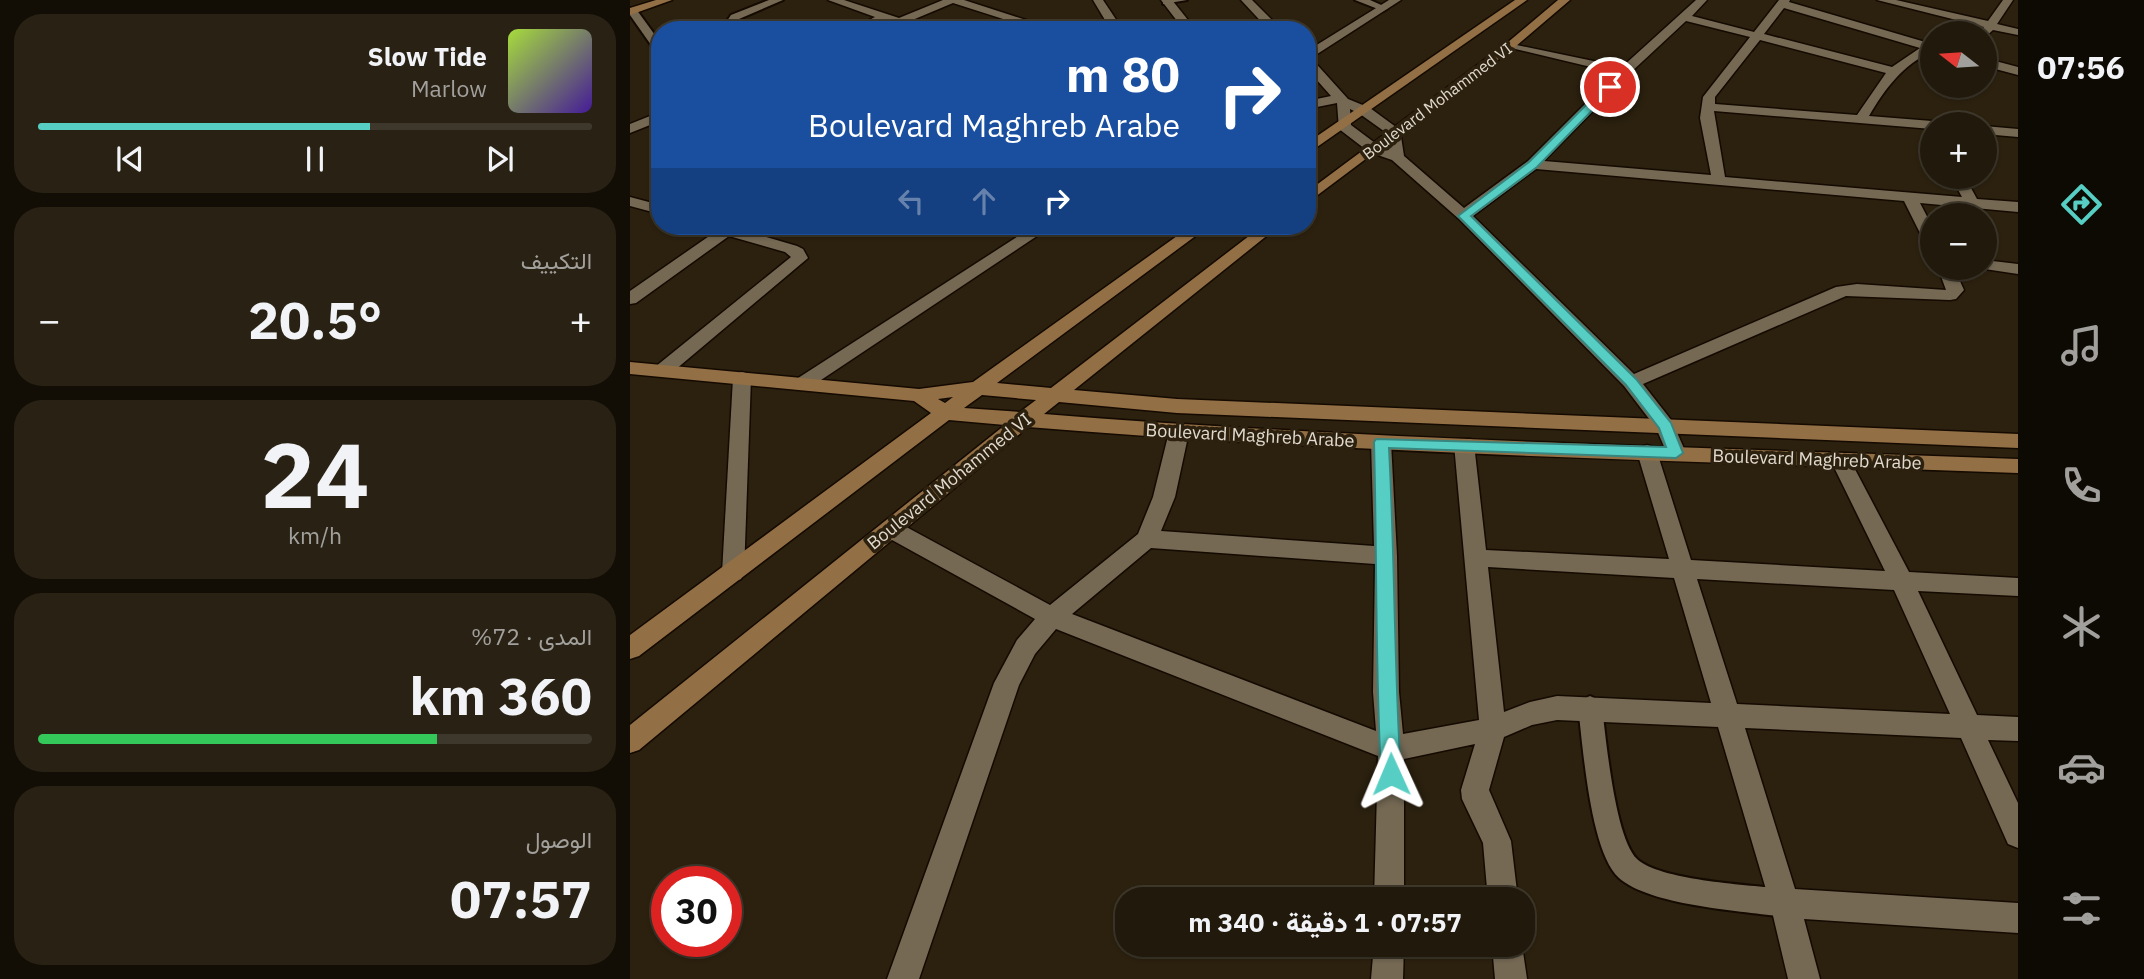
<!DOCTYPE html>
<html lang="ar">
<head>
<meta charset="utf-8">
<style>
  body { margin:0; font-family:"IBM Plex Sans",Vazirmatn,sans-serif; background:#292214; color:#f1f3f6; direction:rtl; height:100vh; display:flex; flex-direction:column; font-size:26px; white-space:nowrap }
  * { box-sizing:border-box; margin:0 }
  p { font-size:23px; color:#a2a09d }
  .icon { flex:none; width:38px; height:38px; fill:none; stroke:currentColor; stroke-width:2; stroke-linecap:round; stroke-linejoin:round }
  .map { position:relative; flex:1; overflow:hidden; direction:ltr }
  .sheet { display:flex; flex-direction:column; gap:14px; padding:14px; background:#120e06; width:630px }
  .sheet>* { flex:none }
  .guide { position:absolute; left:21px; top:21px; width:665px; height:214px; border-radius:28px; box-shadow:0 2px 5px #0004,0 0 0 2px #3e382c; direction:rtl; background:#1a4fa0; color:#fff; overflow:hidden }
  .needle { width:46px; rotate:287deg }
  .controls { position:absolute; left:1290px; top:21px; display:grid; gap:14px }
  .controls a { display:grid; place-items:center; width:77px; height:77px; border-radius:50%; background:#21190b; box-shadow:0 2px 5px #0004,0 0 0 2px #3e382c; font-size:35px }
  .speed { position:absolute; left:21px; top:866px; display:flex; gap:14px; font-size:35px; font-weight:700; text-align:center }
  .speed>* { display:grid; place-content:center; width:91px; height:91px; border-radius:50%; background:#21190b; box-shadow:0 2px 5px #0004,0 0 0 2px #3e382c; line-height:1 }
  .speed .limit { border:10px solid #d22; background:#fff; color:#111 }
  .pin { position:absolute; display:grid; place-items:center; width:60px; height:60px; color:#fff; margin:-30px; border:4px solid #fff; border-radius:50%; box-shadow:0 2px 7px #0007 }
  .me { position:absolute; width:77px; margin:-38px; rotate:359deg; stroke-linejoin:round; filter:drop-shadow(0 0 5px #0008) }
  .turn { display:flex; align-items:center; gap:24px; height:147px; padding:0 21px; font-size:32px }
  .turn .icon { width:91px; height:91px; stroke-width:2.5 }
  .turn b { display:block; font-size:49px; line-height:60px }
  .lanes { display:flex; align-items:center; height:66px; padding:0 21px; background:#0003; justify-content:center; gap:35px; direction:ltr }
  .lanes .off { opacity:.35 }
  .big { font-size:52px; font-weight:800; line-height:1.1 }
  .sheet .card { flex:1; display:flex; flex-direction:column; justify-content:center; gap:10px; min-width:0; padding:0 24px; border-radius:28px; background:#292214 }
  .sheet .dial { align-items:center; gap:0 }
  .dial b { font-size:91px; line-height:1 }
  .song { display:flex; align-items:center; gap:21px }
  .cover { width:84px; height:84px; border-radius:10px; background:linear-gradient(135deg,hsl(80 70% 55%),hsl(260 70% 35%)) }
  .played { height:7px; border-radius:4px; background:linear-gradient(90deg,#56cec3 60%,#3e382c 60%) }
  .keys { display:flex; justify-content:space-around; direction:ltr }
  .heat { display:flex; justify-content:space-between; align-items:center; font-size:38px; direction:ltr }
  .charge { height:10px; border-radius:5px; background:linear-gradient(90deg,#34c759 72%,#3e382c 0) }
  .trip { position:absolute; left:485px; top:887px; width:420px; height:70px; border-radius:28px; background:#21190b; box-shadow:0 2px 5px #0004,0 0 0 2px #3e382c; font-weight:800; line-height:70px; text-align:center; direction:rtl }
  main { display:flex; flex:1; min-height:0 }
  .tab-bar { display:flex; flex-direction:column; width:126px; justify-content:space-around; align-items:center; background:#0d0a04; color:#a2a09d }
  .tab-bar .icon { width:49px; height:49px }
  .tab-bar .selected { color:#56cec3 }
  .tab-bar b { font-size:32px; color:#f1f3f6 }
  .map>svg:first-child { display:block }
</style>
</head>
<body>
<main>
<nav class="tab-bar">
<b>07:56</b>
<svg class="icon selected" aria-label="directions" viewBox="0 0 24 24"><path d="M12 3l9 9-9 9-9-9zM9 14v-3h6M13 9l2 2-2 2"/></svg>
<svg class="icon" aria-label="music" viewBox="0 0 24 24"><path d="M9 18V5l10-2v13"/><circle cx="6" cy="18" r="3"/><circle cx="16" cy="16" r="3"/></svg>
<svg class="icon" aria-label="phone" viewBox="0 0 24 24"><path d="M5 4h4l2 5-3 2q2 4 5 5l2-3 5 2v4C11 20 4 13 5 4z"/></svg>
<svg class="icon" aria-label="climate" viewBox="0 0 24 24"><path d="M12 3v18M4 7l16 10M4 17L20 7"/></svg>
<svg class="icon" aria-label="car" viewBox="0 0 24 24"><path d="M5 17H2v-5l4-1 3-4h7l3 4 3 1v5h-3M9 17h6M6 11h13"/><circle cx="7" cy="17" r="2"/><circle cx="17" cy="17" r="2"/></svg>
<svg class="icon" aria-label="filters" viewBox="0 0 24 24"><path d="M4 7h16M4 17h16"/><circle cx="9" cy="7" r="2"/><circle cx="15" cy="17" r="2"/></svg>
</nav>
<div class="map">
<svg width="1388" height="979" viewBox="0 0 1388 979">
  <rect width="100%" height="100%" fill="#2c210f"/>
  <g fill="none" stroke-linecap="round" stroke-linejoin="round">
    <defs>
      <g id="lane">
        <path d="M 139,0 L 153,0 L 109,19 L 113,30 L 103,30 L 97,21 L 101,15 Z"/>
        <path d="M 533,0 L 557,0 L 533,4 Z"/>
        <path d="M 725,0 L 740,0 L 758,8 L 753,11 Z"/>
        <path d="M 0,8 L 6,9 L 30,42 L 30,53 L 26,52 L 0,15 Z"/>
        <path d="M 960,696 L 968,700 L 972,707 C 976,739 985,838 1007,859 C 1031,881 1121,885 1155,889 L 1165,893 L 1169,903 L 1165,913 L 1155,917 C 1113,911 1021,906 989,878 C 960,852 953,746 948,707 L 952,700 Z"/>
      </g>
      <g id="street">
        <path d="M 198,0 L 214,0 L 269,18 L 313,0 L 334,0 L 427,30 L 408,30 L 323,3 L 280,21 L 301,30 L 283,30 L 256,21 L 236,30 L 220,30 L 245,17 Z"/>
        <path d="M 463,0 L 473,0 L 493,30 L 481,30 Z"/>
        <path d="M 531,0 L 542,0 L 566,30 L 554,30 Z"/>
        <path d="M 611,0 L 622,0 L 652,30 L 639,30 Z"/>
        <path d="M 759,0 L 771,0 L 681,58 L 718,99 L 740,108 L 770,130 L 774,156 L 834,208 L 898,161 L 986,73 L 877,47 L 877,43 L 992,67 L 1066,0 L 1077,0 L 1062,16 L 1124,32 L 1149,0 L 1160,0 L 1159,2 L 1302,44 L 1302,52 C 1273,64 1255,89 1239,116 L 1302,121 L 1308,124 L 1302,124 L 1302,129 L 1084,111 L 1095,177 L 1332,197 L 1321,177 L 1335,177 L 1347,199 L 1388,202 L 1388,212 L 1290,203 L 1302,226 L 1302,246 L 1294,241 L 1274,201 L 906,169 L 843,216 L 1004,374 L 1206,287 L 1227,284 L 1316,290 L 1308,268 L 1324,268 L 1334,290 L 1326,299 L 1320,300 L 1216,296 L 1013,384 L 1042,421 L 1056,453 L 1053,458 L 1046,460 L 1039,458 L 1026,428 L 994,386 L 829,219 L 762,160 L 739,152 L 709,129 L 707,103 L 677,109 L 677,101 L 701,96 L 677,69 L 677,51 ZM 1154,8 L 1290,48 L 1262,67 L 1134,34 ZM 1056,21 L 1120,37 L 1073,97 L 1070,118 L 1081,175 L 914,161 L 999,74 ZM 1130,40 L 1256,73 L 1227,115 L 1085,104 L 1085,97 ZM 720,109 L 730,114 L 758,134 L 759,150 L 749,146 L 721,125 Z"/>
        <path d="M 1247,0 L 1266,0 L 1358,21 L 1373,0 L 1383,0 L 1367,24 L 1388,29 L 1388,35 L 1363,30 L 1354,38 L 1354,33 L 1349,33 L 1354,27 Z"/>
        <path d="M 1354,58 L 1388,67 L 1388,75 L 1354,66 Z"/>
        <path d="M 30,112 L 30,121 L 0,133 L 0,124 Z"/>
        <path d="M 1354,126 L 1388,129 L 1388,137 L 1354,134 Z"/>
        <path d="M 0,197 L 30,205 L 30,214 L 0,206 Z"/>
        <path d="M 75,226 L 111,226 L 109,229 L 167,246 L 173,249 L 178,258 L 39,375 L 25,375 L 23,371 L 25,367 L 161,257 L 155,252 L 99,236 L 6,303 L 0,304 L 0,291 L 85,232 Z"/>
        <path d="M 404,226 L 422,226 L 179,388 L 165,388 L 163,384 L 165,380 Z"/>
        <path d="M 1354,260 L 1388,264 L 1388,274 L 1348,268 L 1354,268 Z"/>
        <path d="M 112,372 L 119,374 L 121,378 L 114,573 L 111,579 L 103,582 L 95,579 L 92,573 L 103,378 L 105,374 Z"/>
        <path d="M 549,425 L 556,427 L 559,432 L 545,497 L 531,531 L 744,546 L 741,442 L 744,437 L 758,437 L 761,442 L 767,556 L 769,692 L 773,734 L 849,720 L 824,444 L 827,439 L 841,439 L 844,444 L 856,550 L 1039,559 L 1007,452 L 1010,447 L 1017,445 L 1024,447 L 1027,452 L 1061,560 L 1255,571 L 1201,461 L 1204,456 L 1211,454 L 1218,456 L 1279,572 L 1388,578 L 1388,596 L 1288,591 L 1347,715 L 1388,717 L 1388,741 L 1358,740 L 1388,803 L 1388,848 L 1378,844 L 1331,738 L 1115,728 L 1165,889 L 1388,903 L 1388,933 L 1174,919 L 1190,979 L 1158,979 L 1140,903 L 1088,727 L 927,720 L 902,725 L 874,737 L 859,790 L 881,841 L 888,900 L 858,900 L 853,843 L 832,799 L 831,790 L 845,744 L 774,759 L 774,900 L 744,900 L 748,756 L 426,629 L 405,654 L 389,685 L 289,979 L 257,979 L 364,683 L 387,640 L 405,619 L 253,535 L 250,529 L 253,523 L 261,521 L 269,523 L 420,605 L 508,534 L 523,497 L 539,432 L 542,427 ZM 521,548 L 745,564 L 743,692 L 746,731 L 442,614 ZM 858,567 L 1044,578 L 1081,703 L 927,696 L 900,702 L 874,712 ZM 1067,579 L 1264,590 L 1320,714 L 1107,704 Z"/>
        <path d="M 744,945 L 774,945 L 773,979 L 741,979 Z"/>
        <path d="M 862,945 L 892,945 L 897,979 L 865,979 Z"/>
      </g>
      <g id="secondary">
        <path d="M 26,0 L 42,0 L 0,15 L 0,8 Z"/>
        <path d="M 885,0 L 897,0 L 677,154 L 677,143 Z"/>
        <path d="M 928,0 L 940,0 L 885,47 L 677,203 L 677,192 L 877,43 Z"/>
        <path d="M 561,226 L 579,226 L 367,383 L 421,388 L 632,226 L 649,226 L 444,390 L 547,399 L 1388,434 L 1388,448 L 547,413 L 429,402 L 414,414 C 738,440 1063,447 1388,459 L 1388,473 C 1058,461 727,454 398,427 L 9,750 L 0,753 L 0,725 L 375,425 L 319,420 L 9,656 L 0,659 L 0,635 L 301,413 L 284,401 L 0,374 L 0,362 L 289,389 L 343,382 ZM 352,395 L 406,400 L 390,412 L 334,408 ZM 323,397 L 315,403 L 308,399 Z"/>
      </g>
    </defs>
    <use href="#lane" stroke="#140a00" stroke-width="4"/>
    <use href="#street" stroke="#140a00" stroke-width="3"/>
    <use href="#secondary" stroke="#140a00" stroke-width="3"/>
    <use href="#lane" fill="#756954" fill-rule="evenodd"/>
    <use href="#street" fill="#756954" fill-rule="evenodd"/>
    <use href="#secondary" fill="#936f46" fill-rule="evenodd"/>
  </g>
  <path fill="#56cec3" stroke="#38867f" stroke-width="2" d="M 976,85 L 985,87 L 907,167 L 841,216 L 1006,379 L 1041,423 L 1053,453 L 1046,458 L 759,448 C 765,557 764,666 771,774 L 768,781 L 761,784 L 754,781 L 751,774 C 745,664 747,553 744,442 L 746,439 L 1036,447 L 1029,428 L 996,385 L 828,216 L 899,162 Z"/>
  <g text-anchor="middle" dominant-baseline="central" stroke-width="7" stroke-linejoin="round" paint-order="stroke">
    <g font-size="16" fill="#e2dacf" stroke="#2c210f">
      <text transform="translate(807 101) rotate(-37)">Boulevard Mohammed VI</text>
    </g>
    <g font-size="18" fill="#e2dacf" stroke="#2c210f">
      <text transform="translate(620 435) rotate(3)">Boulevard Maghreb Arabe</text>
      <text transform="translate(1187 459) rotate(2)">Boulevard Maghreb Arabe</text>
      <text transform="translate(319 481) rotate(-39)">Boulevard Mohammed VI</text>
    </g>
  </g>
</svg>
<div class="controls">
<a><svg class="needle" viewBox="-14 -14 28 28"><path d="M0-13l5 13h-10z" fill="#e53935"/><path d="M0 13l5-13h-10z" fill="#a2a09d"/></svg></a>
<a>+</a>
<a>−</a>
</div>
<div class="speed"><div class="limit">30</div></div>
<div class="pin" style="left:980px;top:87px;background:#d93025"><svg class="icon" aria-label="arrive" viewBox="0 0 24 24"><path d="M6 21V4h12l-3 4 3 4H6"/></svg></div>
<svg class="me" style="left:761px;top:774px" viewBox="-20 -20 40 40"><path d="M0-17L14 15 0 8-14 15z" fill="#56cec3" stroke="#fff" stroke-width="4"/></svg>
<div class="trip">07:57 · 1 دقيقة · 340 m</div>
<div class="guide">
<div class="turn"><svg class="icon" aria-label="right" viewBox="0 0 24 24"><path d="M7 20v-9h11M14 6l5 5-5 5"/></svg><div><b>80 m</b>Boulevard Maghreb Arabe</div></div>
<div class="lanes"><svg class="icon off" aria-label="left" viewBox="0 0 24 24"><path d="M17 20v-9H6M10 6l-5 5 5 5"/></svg><svg class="icon off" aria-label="ahead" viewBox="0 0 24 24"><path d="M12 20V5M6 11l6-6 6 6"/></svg><svg class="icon" aria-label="right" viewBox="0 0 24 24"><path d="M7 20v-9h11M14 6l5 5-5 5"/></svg></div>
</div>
</div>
<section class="sheet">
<div class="card">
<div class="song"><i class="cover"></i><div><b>Slow Tide</b><p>Marlow</p></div></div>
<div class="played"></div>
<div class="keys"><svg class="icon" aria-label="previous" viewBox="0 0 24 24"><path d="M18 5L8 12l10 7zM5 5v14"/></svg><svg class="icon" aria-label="pause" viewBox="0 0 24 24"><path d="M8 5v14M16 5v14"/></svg><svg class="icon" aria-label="next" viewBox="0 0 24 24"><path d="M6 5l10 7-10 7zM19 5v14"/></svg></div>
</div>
<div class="card"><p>التكييف</p>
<div class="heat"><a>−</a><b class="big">20.5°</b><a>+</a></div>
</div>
<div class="card dial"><b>24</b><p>km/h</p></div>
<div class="card"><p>المدى · 72%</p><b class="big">360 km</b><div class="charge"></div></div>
<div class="card"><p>الوصول</p><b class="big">07:57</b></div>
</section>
</main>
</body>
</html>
